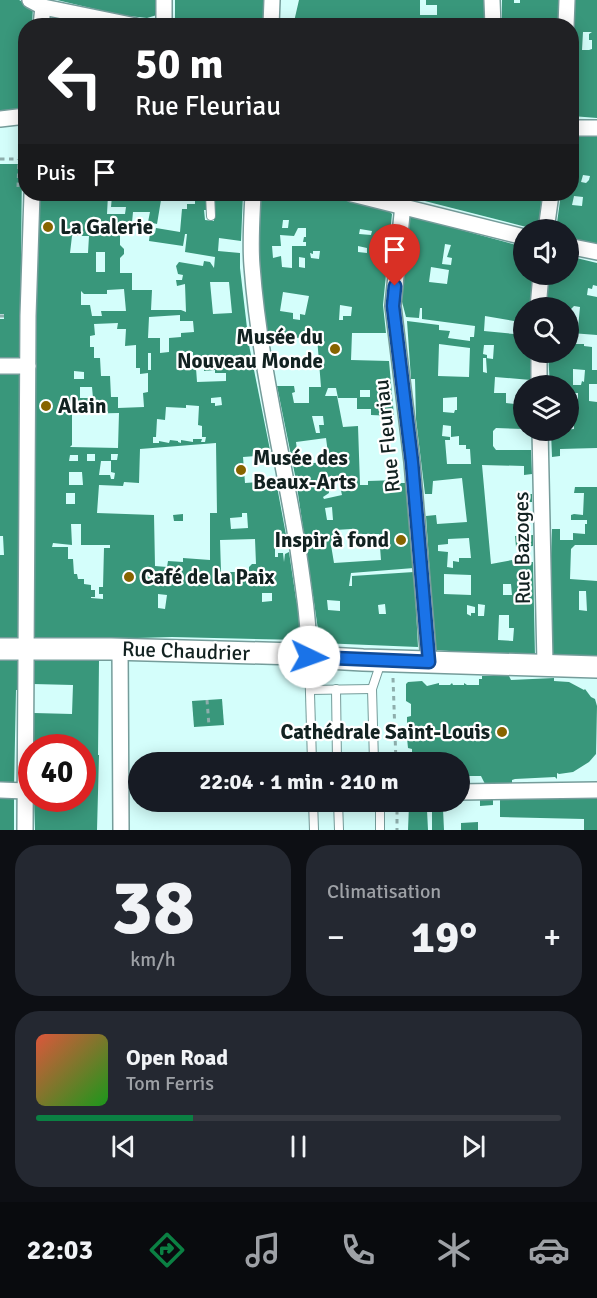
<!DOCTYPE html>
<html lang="fr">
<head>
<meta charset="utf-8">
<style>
  body { margin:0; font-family:Signika,sans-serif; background:#242831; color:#f1f3f6; height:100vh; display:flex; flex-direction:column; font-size:22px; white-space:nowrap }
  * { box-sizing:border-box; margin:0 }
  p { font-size:20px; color:#9ea1a6 }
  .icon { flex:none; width:33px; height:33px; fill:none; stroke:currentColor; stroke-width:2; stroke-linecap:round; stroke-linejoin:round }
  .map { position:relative; height:830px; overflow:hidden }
  .drawer { display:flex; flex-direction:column; gap:15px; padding:15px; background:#0d0f14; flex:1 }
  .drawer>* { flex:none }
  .banner { position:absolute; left:18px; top:18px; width:561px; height:183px; border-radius:24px; box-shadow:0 3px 15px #0003; background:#202124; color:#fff; overflow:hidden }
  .controls { position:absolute; left:513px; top:219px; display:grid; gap:12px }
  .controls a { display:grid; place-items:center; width:66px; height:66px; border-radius:50%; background:#171b24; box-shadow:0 3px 15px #0003; font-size:30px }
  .speed { position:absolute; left:18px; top:734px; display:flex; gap:12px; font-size:30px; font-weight:700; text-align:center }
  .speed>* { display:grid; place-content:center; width:78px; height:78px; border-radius:50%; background:#171b24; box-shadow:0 3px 15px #0003; line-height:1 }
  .speed .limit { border:9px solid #d22; background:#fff; color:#111 }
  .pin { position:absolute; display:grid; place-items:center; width:51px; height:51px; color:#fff; margin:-62px -26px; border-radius:50% 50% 50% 0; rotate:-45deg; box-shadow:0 0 6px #0007 }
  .pin .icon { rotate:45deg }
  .me { position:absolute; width:66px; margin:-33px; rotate:93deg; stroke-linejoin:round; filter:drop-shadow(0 0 4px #0008) }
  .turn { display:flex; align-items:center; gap:21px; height:126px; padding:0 18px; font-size:27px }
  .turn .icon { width:78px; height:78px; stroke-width:2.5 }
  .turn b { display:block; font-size:42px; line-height:51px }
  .then { display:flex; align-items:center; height:57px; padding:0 18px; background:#0003; gap:12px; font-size:22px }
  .big { font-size:45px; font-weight:700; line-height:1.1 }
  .drawer .widget { flex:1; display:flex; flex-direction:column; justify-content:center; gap:9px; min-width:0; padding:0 21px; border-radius:24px; background:#242831 }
  .drawer .dial { align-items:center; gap:0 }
  .dial b { font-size:78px; line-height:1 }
  .song { display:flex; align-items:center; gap:18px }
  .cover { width:72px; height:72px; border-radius:9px; background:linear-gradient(135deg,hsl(10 70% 55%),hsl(120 70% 35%)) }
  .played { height:6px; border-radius:3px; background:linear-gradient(90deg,#0b8043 30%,#363941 30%) }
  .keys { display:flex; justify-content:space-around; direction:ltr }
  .heat { display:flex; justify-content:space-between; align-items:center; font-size:33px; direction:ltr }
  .drawer .tiles { flex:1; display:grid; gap:15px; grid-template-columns:1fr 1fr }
  .widget:last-child { grid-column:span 2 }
  .trip { position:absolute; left:128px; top:752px; width:342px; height:60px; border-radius:30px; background:#171b24; box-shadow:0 3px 15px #0003; font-weight:700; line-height:60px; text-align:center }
  .menu { display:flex; height:96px; justify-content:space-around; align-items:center; background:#090b0e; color:#9ea1a6 }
  .menu .icon { width:42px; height:42px }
  .menu .current { color:#0b8043 }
  .menu b { font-size:27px; color:#f1f3f6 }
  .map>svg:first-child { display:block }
</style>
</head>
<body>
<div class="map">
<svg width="597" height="830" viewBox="0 0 597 830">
  <rect width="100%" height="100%" fill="#d4fefb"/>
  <g fill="#39977b" fill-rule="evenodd">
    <path d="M 0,0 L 19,0 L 33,7 L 32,26 L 26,26 L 26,111 L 0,113 Z"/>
    <path d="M 57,0 L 156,0 L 157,15 L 147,18 L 120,15 Z"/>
    <path d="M 175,0 L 265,0 L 264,26 L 175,26 Z"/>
    <path d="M 299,0 L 420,0 L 420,15 L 437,15 L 437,5 L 426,5 L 426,0 L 484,0 L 484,26 L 391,26 L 391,21 L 381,21 L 381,26 L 352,26 L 353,18 L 344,18 L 343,26 L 293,26 Z"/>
    <path d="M 502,0 L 514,0 L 514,3 L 520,3 L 520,0 L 563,0 L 562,26 L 502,26 Z"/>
    <path d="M 572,0 L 597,0 L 597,118 L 572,116 ZM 583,32 L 592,32 L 589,34 L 589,40 L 592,40 L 592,49 L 589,50 L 582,50 Z"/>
    <path d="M 53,14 L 102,26 L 52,26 Z"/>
    <path d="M 572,135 L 597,137 L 597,245 L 568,239 L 568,230 L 556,230 L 561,194 L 572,194 ZM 583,175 L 590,176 L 589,180 L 586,183 L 581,182 ZM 574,196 L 583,197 L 582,206 L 572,205 Z"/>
    <path d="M 0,164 L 22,164 L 20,361 L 0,362 L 0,319 L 4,319 L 4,314 L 0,314 Z"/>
    <path d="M 39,194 L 75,194 L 75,199 L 87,199 L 87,195 L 108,195 L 107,214 L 125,214 L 126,207 L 111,207 L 112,196 L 133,196 L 133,194 L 162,194 L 157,224 L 148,222 L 150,212 L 133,212 L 131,233 L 120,232 L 120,245 L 124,249 L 124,254 L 120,258 L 120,273 L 132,273 L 132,290 L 152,290 L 151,310 L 181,310 L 186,312 L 185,284 L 177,286 L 176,280 L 182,280 L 183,275 L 178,274 L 176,266 L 179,262 L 203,266 L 204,261 L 210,262 L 214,268 L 215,257 L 185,252 L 187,234 L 185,234 L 183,246 L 149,241 L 150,233 L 155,233 L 156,228 L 180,232 L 182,209 L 187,209 L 187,204 L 195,204 L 195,194 L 206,194 L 207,210 L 204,210 L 205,220 L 214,221 L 214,194 L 243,194 L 241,241 L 219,238 L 218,251 L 240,253 L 240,268 L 249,345 L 271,455 L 243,457 L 245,483 L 276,481 L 286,535 L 278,535 L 275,538 L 275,557 L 278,557 L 278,553 L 283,553 L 284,562 L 285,554 L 289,552 L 296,599 L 300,615 L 302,640 L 172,637 L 33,641 L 35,264 ZM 72,236 L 89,236 L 88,253 L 70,253 ZM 96,252 L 105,252 L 105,272 L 96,272 ZM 210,282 L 229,282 L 232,313 L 213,314 ZM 124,289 L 126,311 L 101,311 L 102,316 L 92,316 L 90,305 L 81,305 L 81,291 L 84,294 L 107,294 L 107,290 ZM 180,315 L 180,321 L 193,321 L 194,332 L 181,333 L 181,337 L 169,338 L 169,352 L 160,353 L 160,338 L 148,338 L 149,317 ZM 118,323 L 117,329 L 126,329 L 125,346 L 136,345 L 136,368 L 140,368 L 140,374 L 148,373 L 148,392 L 143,393 L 144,407 L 118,408 L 118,397 L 111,397 L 110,376 L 101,376 L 100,358 L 94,358 L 94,347 L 90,347 L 90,336 L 95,335 L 94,324 ZM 181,352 L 193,352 L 193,363 L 182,363 ZM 148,353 L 151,353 L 151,370 L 148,370 ZM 196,368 L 204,368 L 204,371 L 215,370 L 215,373 L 226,373 L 226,381 L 197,382 ZM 74,371 L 84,372 L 84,379 L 74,379 ZM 80,387 L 92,387 L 93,398 L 80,398 ZM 221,397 L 222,405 L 215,406 L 215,403 L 211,403 L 211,398 ZM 186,405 L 199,406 L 198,425 L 202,426 L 202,437 L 206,437 L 205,442 L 201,442 L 202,439 L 193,439 L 193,442 L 181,440 L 181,443 L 178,442 L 178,441 L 170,440 L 169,443 L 159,441 L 159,443 L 153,443 L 153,437 L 156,437 L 157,419 L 165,420 L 166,407 L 186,408 ZM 119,413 L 118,448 L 70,447 L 72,445 L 72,414 ZM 216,443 L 217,513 L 210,513 L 210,560 L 183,558 L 183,562 L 168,561 L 167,567 L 155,566 L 154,515 L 97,513 L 99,485 L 123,486 L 124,482 L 139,483 L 140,449 ZM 87,454 L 95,454 L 95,461 L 87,461 ZM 111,454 L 118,454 L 117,460 L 111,460 L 111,472 L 115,473 L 114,479 L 111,479 L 110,475 L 99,475 L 101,461 L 111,461 ZM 70,455 L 78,455 L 78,461 L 69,461 ZM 69,472 L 82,472 L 83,485 L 69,485 ZM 66,493 L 75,493 L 75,504 L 66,504 ZM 242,513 L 247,513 L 248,528 L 231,529 L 230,518 L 242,517 ZM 71,524 L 81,524 L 81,545 L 110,545 L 110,548 L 104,548 L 103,587 L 99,587 L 99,594 L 103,594 L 103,599 L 91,598 L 91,597 L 95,597 L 95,590 L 91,590 L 91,585 L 84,584 L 84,579 L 78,579 L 77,574 L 74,574 L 73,559 L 68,559 L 68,547 L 52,547 L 53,543 L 72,545 ZM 255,539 L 256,564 L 252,564 L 249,567 L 249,572 L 221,572 L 220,540 ZM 262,593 L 272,593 L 272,601 L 262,602 ZM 158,594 L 167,595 L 165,609 L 158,608 Z"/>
    <path d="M 261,194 L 325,194 L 389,211 L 392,214 L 383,305 L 386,333 L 352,333 L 351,360 L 389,361 L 394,416 L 371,415 L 371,409 L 357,409 L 357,398 L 338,398 L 336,388 L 328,388 L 325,396 L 337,396 L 343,427 L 358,426 L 360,485 L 368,485 L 368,481 L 400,480 L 401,483 L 408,483 L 414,568 L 351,573 L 349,586 L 352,586 L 352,576 L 414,572 L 418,647 L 320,643 L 296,480 L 277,386 L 294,386 L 295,392 L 292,393 L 294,403 L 309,403 L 309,387 L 321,387 L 317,337 L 268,339 L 258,268 ZM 283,220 L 289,220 L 288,228 L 282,228 ZM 298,228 L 306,228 L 306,237 L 304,237 L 303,242 L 306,242 L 306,246 L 292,246 L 292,268 L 282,267 L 281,256 L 273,258 L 272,246 L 281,246 L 280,235 L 294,236 ZM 360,229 L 372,231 L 371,235 L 359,234 ZM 358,246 L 367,248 L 367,253 L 358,252 ZM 313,251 L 320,251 L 319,259 L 311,258 L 310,253 L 313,254 ZM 299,257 L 305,258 L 305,268 L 299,267 ZM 283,292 L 309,296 L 305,315 L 300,314 L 300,320 L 293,319 L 293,313 L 280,311 ZM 340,305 L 352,307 L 351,316 L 343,316 L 343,320 L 339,320 ZM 360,390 L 370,390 L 370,397 L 360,397 ZM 312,416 L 323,416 L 324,425 L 319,425 L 320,433 L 316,433 ZM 326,438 L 329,461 L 299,465 L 296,442 ZM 338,476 L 339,480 L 347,479 L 348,486 L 340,486 L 342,495 L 324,499 L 323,497 L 329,493 L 328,486 L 325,483 L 321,484 L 320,478 ZM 332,507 L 333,520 L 327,520 L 325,508 ZM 351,529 L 351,534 L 379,534 L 381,560 L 334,563 L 331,545 L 336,542 L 335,530 ZM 327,600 L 340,601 L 340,611 L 328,610 ZM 385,604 L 386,614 L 379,614 L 378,605 Z"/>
    <path d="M 409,194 L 544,194 L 538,230 L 409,197 Z"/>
    <path d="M 410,216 L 524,247 L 524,274 L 536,274 L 532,308 L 524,308 L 524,352 L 531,352 L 531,380 L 495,377 L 494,393 L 506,393 L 506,403 L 515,404 L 516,394 L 524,394 L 524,429 L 496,428 L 493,431 L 493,446 L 496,450 L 531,450 L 532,474 L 524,475 L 524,466 L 482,465 L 491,564 L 512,560 L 513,563 L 533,562 L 535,657 L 435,650 L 426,516 L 436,515 L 437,524 L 467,522 L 462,478 L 433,481 L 432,494 L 425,494 L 416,419 L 415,379 L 411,379 L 407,321 L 439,325 L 439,330 L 450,331 L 448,338 L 470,341 L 470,337 L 474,337 L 475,326 L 422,319 L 422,308 L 420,308 L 419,318 L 406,317 L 400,294 ZM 445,244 L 451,245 L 447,257 L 452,258 L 451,265 L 442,264 ZM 431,267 L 449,270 L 447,284 L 429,282 ZM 485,316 L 514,321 L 514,334 L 484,331 ZM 439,344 L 470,348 L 469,377 L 438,376 ZM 484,345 L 494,345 L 493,359 L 486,358 L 487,373 L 483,372 L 483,358 L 487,358 L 487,355 L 483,354 ZM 457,397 L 457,410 L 455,410 L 454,413 L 443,412 L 443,398 ZM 443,425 L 451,426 L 451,437 L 459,436 L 459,445 L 466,445 L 466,449 L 470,449 L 471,464 L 447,464 L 445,440 L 450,440 L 450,437 L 442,436 ZM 469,538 L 471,558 L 459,558 L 459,562 L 453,561 L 453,568 L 447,567 L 448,552 L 438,551 L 438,545 L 448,544 L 448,539 ZM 444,574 L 471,575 L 471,595 L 444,594 ZM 503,584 L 511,584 L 512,595 L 503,595 ZM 478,604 L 485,605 L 484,616 L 478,616 ZM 467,605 L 475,607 L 475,613 L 471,613 L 471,616 L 467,614 ZM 499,615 L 509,615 L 509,628 L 514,628 L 513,641 L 498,640 Z"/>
    <path d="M 568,256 L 597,263 L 597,286 L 593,285 L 592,289 L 588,288 L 587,295 L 597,297 L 597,335 L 571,333 L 571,344 L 584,344 L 584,346 L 592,347 L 592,370 L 597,370 L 597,384 L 589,384 L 589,401 L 597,402 L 597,448 L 560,449 L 560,456 L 552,457 L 551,431 L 574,429 L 574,413 L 568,412 L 568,386 L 550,386 L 548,352 L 568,352 L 568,319 L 573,319 L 572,327 L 578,328 L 580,307 L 574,306 L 571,309 L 570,317 L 568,317 L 568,308 L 545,308 L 548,274 L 568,274 ZM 573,369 L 585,370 L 584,382 L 582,381 L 581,385 L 573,385 ZM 572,393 L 578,393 L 578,399 L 572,398 Z"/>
    <path d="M 19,371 L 20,642 L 0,642 L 0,555 L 4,555 L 3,536 L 0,536 L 0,372 Z"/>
    <path d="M 575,487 L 597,487 L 597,545 L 575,545 L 571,549 L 570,579 L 597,581 L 597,657 L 552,656 L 552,610 L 549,610 L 552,529 L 560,529 L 560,540 L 573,540 L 573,533 L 585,534 L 585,524 L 587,524 L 587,520 L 571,520 L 571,515 L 574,514 L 583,515 L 584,493 L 574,493 ZM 579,591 L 586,591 L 587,611 L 579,610 Z"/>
    <rect x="526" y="494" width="6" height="8"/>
    <path d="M 183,514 L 183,521 L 174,521 L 173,515 Z"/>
    <path d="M 533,535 L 533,546 L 516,547 L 515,536 Z"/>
    <path d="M 34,660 L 99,660 L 98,755 L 99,755 L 97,830 L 35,830 L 34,798 L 82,798 L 82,747 L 34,747 L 34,713 L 72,714 L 73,685 L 33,684 Z"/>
    <path d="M 0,661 L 20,661 L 21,690 L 16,690 L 14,788 L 0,787 Z"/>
    <path d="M 482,676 L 509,676 L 511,680 L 554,678 L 554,681 L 569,682 L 584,690 L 585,689 L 591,697 L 595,699 L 597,706 L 596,754 L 589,762 L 573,772 L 559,774 L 557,773 L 557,779 L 555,777 L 515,779 L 512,780 L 512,784 L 485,784 L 481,776 L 469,776 L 469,778 L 459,776 L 459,762 L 409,762 L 412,760 L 412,749 L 408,748 L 407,738 L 412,737 L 412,734 L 407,734 L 407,730 L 412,730 L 411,727 L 407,726 L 407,717 L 411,716 L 411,704 L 406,701 L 406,684 L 408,682 L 422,681 L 427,686 L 439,683 L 439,685 L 450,685 L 452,683 L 453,685 L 464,685 L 464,683 L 467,685 L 479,685 L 479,679 L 482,679 Z"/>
    <path d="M 222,699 L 224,725 L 194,727 L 192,701 Z"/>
    <path d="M 0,792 L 14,793 L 14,830 L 0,830 Z"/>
    <path d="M 548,797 L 597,798 L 597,830 L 584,830 L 584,819 L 500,817 L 500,799 Z"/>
    <path d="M 480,800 L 493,800 L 493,805 L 480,806 Z"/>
    <path d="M 434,801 L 447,801 L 447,809 L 443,809 L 444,830 L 432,830 L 432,810 L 427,810 L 428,830 L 408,830 L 409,805 L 427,804 Z"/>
    <path d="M 478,822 L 478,830 L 461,830 L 461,823 Z"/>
  </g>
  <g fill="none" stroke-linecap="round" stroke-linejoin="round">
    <defs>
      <g id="lane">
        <path d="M 210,194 L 211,216"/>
        <path d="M 309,659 L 312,762"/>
        <path d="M 336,689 L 337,762"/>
        <path d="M 310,690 L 372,689"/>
        <path d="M 374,762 L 372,689 L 381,662"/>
        <path d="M 313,801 L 314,830"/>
        <path d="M 338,801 L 339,830"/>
        <path d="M 380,801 L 380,830"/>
      </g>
      <g id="street">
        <path d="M 30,0 L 43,7 L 136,26"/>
        <path d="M 164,0 L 164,26"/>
        <path d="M 492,0 L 493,26"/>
        <path d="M 41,26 L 43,7"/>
        <path d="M 271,26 L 272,0"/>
        <path d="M 566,26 L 567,0"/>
        <path d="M 0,119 L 26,116"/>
        <path d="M 572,128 L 597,128"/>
        <path d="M 253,194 C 252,217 250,242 252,266 C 259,361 283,455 298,549 C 303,585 309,621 309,657"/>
        <path d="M 352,194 L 524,237"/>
        <path d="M 404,194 L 393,306 L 412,462 L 429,662"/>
        <path d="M 546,230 L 551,194"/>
        <path d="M 568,246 L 597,252"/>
        <path d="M 538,308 L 541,274"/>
        <path d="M 539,352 L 539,386"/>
        <path d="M 0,366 L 28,366"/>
        <path d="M 540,430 L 545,664"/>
        <path d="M 120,649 L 121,830"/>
        <path d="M 0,790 L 25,791"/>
        <path d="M 459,792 L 597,790"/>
        <path d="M 25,830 L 28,316 L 32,194"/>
      </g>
      <path id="secondary" d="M 0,649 L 111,649 L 297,654 L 309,657 L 363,660 L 597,667"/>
    </defs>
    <use href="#lane" stroke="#759c9a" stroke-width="10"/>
    <use href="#street" stroke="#759c9a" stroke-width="18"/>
    <use href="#secondary" stroke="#759c9a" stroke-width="24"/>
    <g stroke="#8eaeac" stroke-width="3" stroke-dasharray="4.5 4.5" stroke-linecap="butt">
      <path d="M 0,159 L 26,159"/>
      <path d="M 18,187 L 19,159"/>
      <path d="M 0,316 L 4,316"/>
      <path d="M 393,678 L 396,762"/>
      <path d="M 207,700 L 209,726"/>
      <path d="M 167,801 L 168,809"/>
      <path d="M 256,801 L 256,805"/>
      <path d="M 397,801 L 397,830"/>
    </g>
    <use href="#lane" stroke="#fff" stroke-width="8"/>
    <use href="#street" stroke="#fff" stroke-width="15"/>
    <use href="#secondary" stroke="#fff" stroke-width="21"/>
  </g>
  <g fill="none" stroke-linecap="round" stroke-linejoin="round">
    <defs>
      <path id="route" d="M 309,657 L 429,662 L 412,462 L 393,306 L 395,286"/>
    </defs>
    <use href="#route" stroke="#114b97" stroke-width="15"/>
    <use href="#route" stroke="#1a73e8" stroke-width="10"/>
  </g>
  <g fill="#876400" stroke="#fff" stroke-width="2">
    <circle cx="48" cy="227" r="6"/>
    <circle cx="335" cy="349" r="6"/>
    <circle cx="46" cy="406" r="6"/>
    <circle cx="241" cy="470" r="6"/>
    <circle cx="401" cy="540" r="6"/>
    <circle cx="129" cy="577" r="6"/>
    <circle cx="502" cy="732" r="6"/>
  </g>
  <g text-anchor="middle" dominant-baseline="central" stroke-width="4.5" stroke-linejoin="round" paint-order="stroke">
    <g font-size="21" font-weight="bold" fill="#122221" stroke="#fff" text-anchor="start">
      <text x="60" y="227">La Galerie</text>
      <text x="323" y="337" text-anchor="end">Musée du<tspan x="323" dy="24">Nouveau Monde</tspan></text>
      <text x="58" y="406">Alain</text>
      <text x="253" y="458">Musée des<tspan x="253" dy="24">Beaux-Arts</tspan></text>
      <text x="389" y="540" text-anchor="end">Inspir à fond</text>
      <text x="141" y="577">Café de la Paix</text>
      <text x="490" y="732" text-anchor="end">Cathédrale Saint-Louis</text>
    </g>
    <g font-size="21" fill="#122221" stroke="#fff">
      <text transform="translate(387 436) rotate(-96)">Rue Fleuriau</text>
      <text transform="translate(522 548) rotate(-91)">Rue Bazoges</text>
      <text transform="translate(186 651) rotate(2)">Rue Chaudrier</text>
    </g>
  </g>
</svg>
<div class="controls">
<a><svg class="icon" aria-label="sound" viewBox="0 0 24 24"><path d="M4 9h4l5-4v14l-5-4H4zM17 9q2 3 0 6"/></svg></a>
<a><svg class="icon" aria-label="search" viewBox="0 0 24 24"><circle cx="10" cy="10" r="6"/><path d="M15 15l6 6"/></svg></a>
<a><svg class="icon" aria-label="layers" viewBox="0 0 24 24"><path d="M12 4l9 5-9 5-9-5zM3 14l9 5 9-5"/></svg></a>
</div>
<div class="speed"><div class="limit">40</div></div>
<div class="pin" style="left:395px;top:286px;background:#d93025"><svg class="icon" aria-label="arrive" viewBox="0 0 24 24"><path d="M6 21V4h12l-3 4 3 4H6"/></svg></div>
<svg class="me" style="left:309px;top:657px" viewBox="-20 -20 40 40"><circle r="19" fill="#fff"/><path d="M0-13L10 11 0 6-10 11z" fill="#1a73e8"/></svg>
<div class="trip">22:04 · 1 min · 210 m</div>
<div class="banner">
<div class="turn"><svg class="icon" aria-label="left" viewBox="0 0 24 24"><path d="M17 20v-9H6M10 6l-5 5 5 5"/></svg><div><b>50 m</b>Rue Fleuriau</div></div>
<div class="then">Puis<svg class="icon" aria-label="arrive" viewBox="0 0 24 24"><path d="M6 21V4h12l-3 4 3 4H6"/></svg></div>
</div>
</div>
<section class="drawer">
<div class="tiles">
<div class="widget dial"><b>38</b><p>km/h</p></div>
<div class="widget"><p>Climatisation</p>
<div class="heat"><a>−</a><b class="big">19°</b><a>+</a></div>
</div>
<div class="widget">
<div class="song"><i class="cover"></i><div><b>Open Road</b><p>Tom Ferris</p></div></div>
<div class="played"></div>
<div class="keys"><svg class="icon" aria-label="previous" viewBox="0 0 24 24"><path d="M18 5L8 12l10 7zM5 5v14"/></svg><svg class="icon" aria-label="pause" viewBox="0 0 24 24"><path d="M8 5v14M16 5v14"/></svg><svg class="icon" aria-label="next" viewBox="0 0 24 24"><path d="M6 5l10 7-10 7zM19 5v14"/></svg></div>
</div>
</div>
</section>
<nav class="menu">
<b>22:03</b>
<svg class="icon current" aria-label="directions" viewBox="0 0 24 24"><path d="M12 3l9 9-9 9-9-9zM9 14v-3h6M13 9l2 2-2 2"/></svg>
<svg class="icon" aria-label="music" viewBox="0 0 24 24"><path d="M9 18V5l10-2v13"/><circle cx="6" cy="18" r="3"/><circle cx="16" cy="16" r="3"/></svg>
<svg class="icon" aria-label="phone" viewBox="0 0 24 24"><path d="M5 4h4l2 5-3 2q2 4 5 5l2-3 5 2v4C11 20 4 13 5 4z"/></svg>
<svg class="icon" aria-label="climate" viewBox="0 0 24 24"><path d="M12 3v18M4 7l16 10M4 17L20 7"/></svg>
<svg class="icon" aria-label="car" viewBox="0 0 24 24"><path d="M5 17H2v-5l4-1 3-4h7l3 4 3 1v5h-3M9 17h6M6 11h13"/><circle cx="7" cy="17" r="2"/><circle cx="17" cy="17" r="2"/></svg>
</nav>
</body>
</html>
